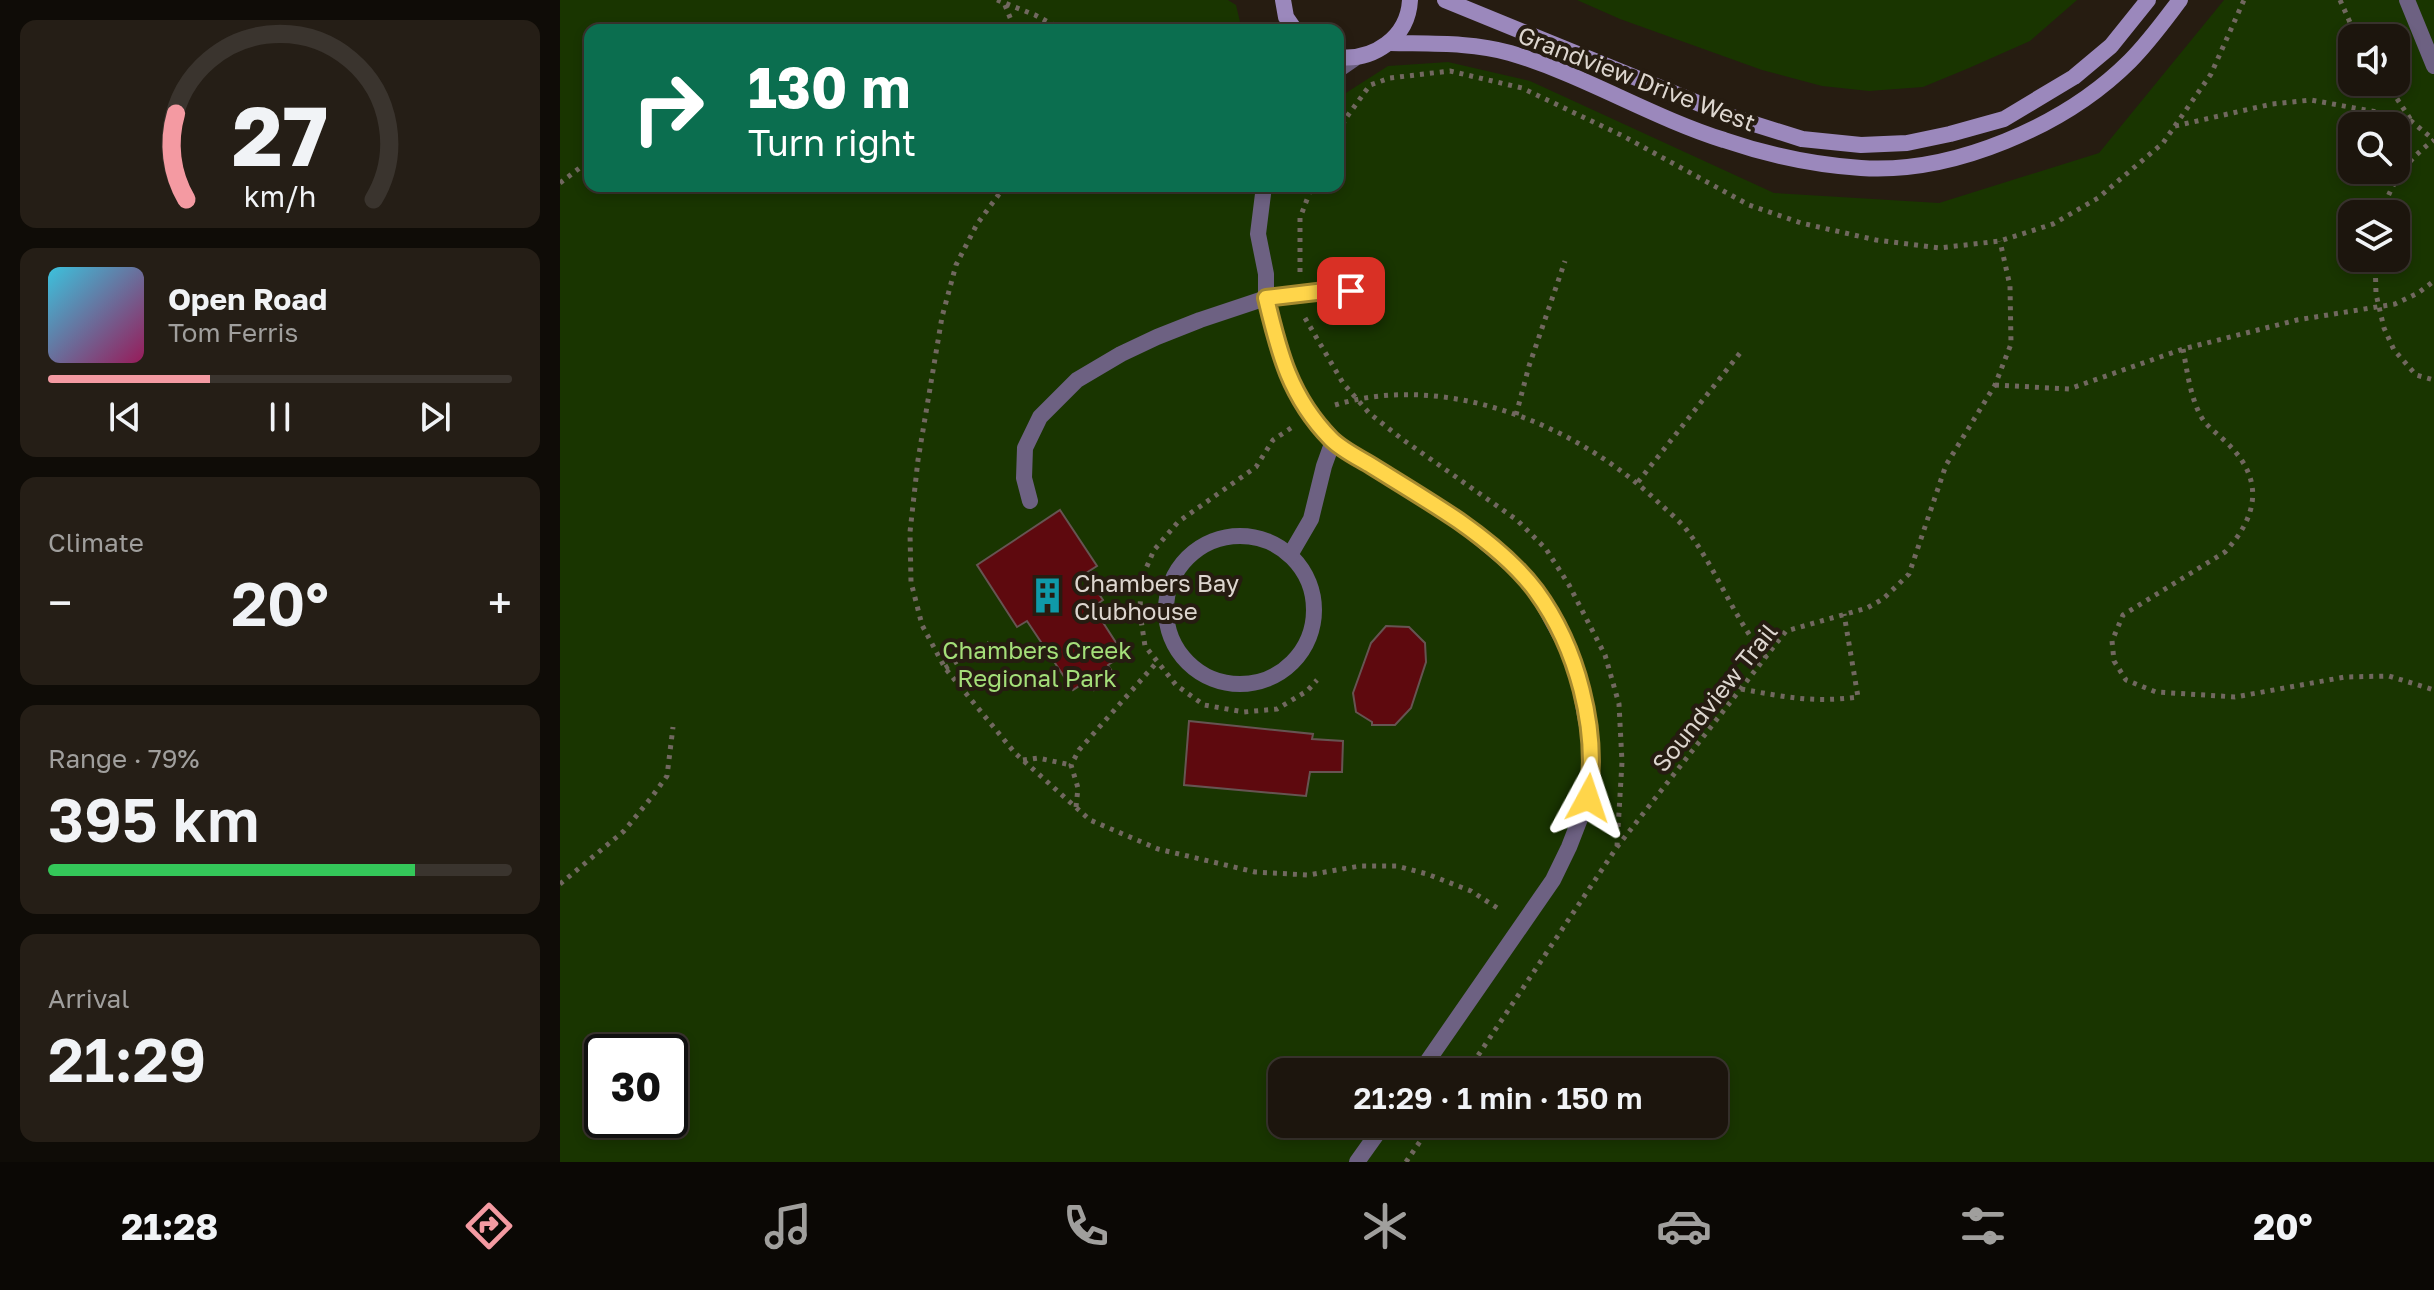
<!DOCTYPE html>
<html lang="en">
<head>
<meta charset="utf-8">
<style>
  body { margin:0; font-family:"Golos Text",sans-serif; background:#251e16; color:#f1f3f6; height:100vh; display:flex; flex-direction:column; font-size:30px; white-space:nowrap }
  * { box-sizing:border-box; margin:0 }
  p { font-size:26px; color:#a09f9d }
  .icon { flex:none; width:44px; height:44px; fill:none; stroke:currentColor; stroke-width:2; stroke-linecap:round; stroke-linejoin:round }
  .map { position:relative; flex:1; overflow:hidden }
  .sheet { display:flex; flex-direction:column; gap:20px; padding:20px; background:#0f0c07; width:560px }
  .sheet>* { flex:none }
  .guide { position:absolute; left:24px; top:24px; width:760px; height:168px; border-radius:16px; box-shadow:0 4px 12px #0003,0 0 0 2px #3a342e; background:#0b6e4f; color:#fff; overflow:hidden }
  .controls { position:absolute; left:1778px; top:24px; display:grid; gap:16px }
  .controls a { display:grid; place-items:center; width:72px; height:72px; border-radius:16px; background:#1c150d; box-shadow:0 4px 12px #0003,0 0 0 2px #3a342e; font-size:40px }
  .speed { position:absolute; left:24px; top:1034px; display:flex; gap:16px; font-size:40px; font-weight:700; text-align:center }
  .speed>* { display:grid; place-content:center; width:104px; height:104px; border-radius:50%; background:#1c150d; box-shadow:0 4px 12px #0003,0 0 0 2px #3a342e; line-height:1 }
  .speed .limit { border:4px solid #111; border-radius:12px; background:#fff; color:#111 }
  .pin { position:absolute; display:grid; place-items:center; width:68px; height:68px; color:#fff; margin:-34px; border-radius:16px; box-shadow:0 4px 12px #0006 }
  .me { position:absolute; width:88px; margin:-44px; rotate:5deg; stroke-linejoin:round; filter:drop-shadow(0 0 6px #0008) }
  .turn { display:flex; align-items:center; gap:28px; height:168px; padding:0 32px; font-size:36px }
  .turn .icon { width:104px; height:104px; stroke-width:2.5 }
  .turn b { display:block; font-size:56px; line-height:68px }
  .big { font-size:60px; font-weight:600; line-height:1.1 }
  .sheet .tile { flex:1; display:flex; flex-direction:column; justify-content:center; gap:12px; min-width:0; padding:0 28px; border-radius:16px; background:#251e16 }
  .sheet .dial { align-items:center; gap:0 }
  .dial svg { height:208px; overflow:visible; fill:none; stroke:#3a342e; stroke-width:7; stroke-linecap:round; text-anchor:middle }
  .dial text { fill:#f1f3f6; stroke:none }
  .song { display:flex; align-items:center; gap:24px }
  .cover { width:96px; height:96px; border-radius:12px; background:linear-gradient(135deg,hsl(190 70% 55%),hsl(330 70% 35%)) }
  .played { height:8px; border-radius:4px; background:linear-gradient(90deg,#f49aa2 35%,#3a342e 35%) }
  .keys { display:flex; justify-content:space-around; direction:ltr }
  .heat { display:flex; justify-content:space-between; align-items:center; font-size:44px; direction:ltr }
  .charge { height:12px; border-radius:6px; background:linear-gradient(90deg,#34c759 79%,#3a342e 0) }
  .trip { position:absolute; left:708px; top:1058px; width:460px; height:80px; border-radius:16px; background:#1c150d; box-shadow:0 4px 12px #0003,0 0 0 2px #3a342e; font-weight:600; line-height:80px; text-align:center }
  .tab-bar { display:flex; height:128px; justify-content:space-around; align-items:center; background:#0b0805; color:#a09f9d }
  .tab-bar .icon { width:56px; height:56px }
  .tab-bar .on { color:#f49aa2 }
  .tab-bar b { font-size:36px; color:#f1f3f6 }
  main { display:flex; flex:1; min-height:0 }
  .map>svg:first-child { display:block }
</style>
</head>
<body>
<main>
<section class="sheet">
<div class="tile dial"><svg viewBox="0 0 100 80">
<path d="M14 69A42 42 0 1 1 86 69"/>
<path d="M14 69A42 42 0 0 1 10 36" stroke="#f49aa2"/>
<text x="50" y="56" font-size="32" font-weight="700">27</text>
<text x="50" y="72" font-size="11">km/h</text>
</svg></div>
<div class="tile">
<div class="song"><i class="cover"></i><div><b>Open Road</b><p>Tom Ferris</p></div></div>
<div class="played"></div>
<div class="keys"><svg class="icon" aria-label="previous" viewBox="0 0 24 24"><path d="M18 5L8 12l10 7zM5 5v14"/></svg><svg class="icon" aria-label="pause" viewBox="0 0 24 24"><path d="M8 5v14M16 5v14"/></svg><svg class="icon" aria-label="next" viewBox="0 0 24 24"><path d="M6 5l10 7-10 7zM19 5v14"/></svg></div>
</div>
<div class="tile"><p>Climate</p>
<div class="heat"><a>−</a><b class="big">20°</b><a>+</a></div>
</div>
<div class="tile"><p>Range · 79%</p><b class="big">395 km</b><div class="charge"></div></div>
<div class="tile"><p>Arrival</p><b class="big">21:29</b></div>
</section>
<div class="map">
<svg width="1874" height="1162" viewBox="0 0 1874 1162">
  <rect width="100%" height="100%" fill="#261c11"/>
  <g fill="#193500" fill-rule="evenodd">
    <path d="M 0,0 L 668,0 L 676,5 L 682,30 L 30,30 L 30,186 L 778,186 L 778,98 L 828,66 L 888,62 L 970,81 L 1214,193 L 1379,203 L 1539,153 L 1664,0 L 1874,0 L 1874,1162 L 0,1162 ZM 1792,38 L 1836,38 L 1836,82 L 1792,82 ZM 1792,126 L 1836,126 L 1836,170 L 1792,170 ZM 1792,214 L 1836,214 L 1836,258 L 1792,258 ZM 42,1052 L 110,1052 L 110,1120 L 42,1120 ZM 722,1072 L 1154,1072 L 1154,1124 L 722,1124 Z"/>
    <path d="M 1017,0 L 1517,0 L 1470,41 L 1409,68 L 1363,87 L 1309,91 L 1262,86 L 1202,70 L 1060,19 Z"/>
  </g>
  <g fill="#5e090e" stroke="#665452" stroke-width="2">
    <path d="M 500,510 L 537,566 L 515,580 L 523,591 L 532,584 L 543,600 L 533,607 L 564,655 L 548,665 L 555,676 L 534,690 L 528,680 L 513,690 L 467,621 L 457,627 L 417,565 Z"/>
    <path d="M 826,626 L 849,627 L 865,643 L 866,662 L 851,708 L 835,725 L 812,725 L 812,722 L 796,712 L 793,693 L 811,643 Z"/>
    <path d="M 629,721 L 753,734 L 752,739 L 783,741 L 782,772 L 750,772 L 746,796 L 624,785 Z"/>
  </g>
  <g fill="none" stroke-linecap="round" stroke-linejoin="round">
    <g stroke="#71685f" stroke-width="5" stroke-dasharray="4 6" stroke-linecap="butt">
      <path d="M 437,0 L 475,15 L 503,30"/>
      <path d="M 1780,0 L 1797,38"/>
      <path d="M 445,5 L 455,30"/>
      <path d="M 1826,82 L 1851,120"/>
      <path d="M 778,114 L 786,118"/>
      <path d="M 1615,126 L 1712,104 L 1751,100 L 1822,113 L 1851,121 L 1874,140"/>
      <path d="M 778,134 L 786,118 L 810,85 L 830,78 L 890,71 L 962,88 L 1063,136 L 1189,205 L 1241,223 L 1316,240 L 1379,248 L 1440,241 L 1493,224 L 1538,198 L 1603,143 L 1651,74 L 1684,0"/>
      <path d="M 0,183 L 30,160"/>
      <path d="M 445,186 L 417,224 L 396,265 L 382,317 L 358,460 L 350,532 L 351,582 L 362,625 L 385,668 L 455,753 L 530,820 L 598,849 L 695,872 L 748,875 L 800,866 L 837,866 L 867,874 L 911,891 L 942,911"/>
      <path d="M 1822,214 C 1831,182 1847,160 1874,140"/>
      <path d="M 1815,258 L 1816,294 L 1824,328 L 1834,350 L 1856,375 L 1874,380"/>
      <path d="M 740,272 L 740,218 L 752,186"/>
      <path d="M 745,318 L 783,383 L 809,413 L 842,439 L 957,520 L 986,549 L 1009,585 L 1045,655 L 1059,704 L 1062,762 L 1057,846"/>
      <path d="M 1623,349 C 1627,370 1631,403 1644,421 C 1651,430 1663,438 1671,447 C 1705,483 1696,518 1665,552 L 1563,615 L 1552,641 L 1554,661 L 1566,680 L 1596,692 L 1675,697 L 1785,677 L 1829,676 L 1874,690"/>
      <path d="M 1435,385 L 1509,389 L 1623,349 L 1737,320 L 1835,304 L 1858,293 L 1874,281"/>
      <path d="M 775,405 C 886,371 1018,425 1099,503 C 1109,512 1121,522 1129,533 C 1158,572 1174,619 1206,657"/>
      <path d="M 956,415 L 969,366 L 1005,261"/>
      <path d="M 731,428 L 713,440 L 696,467 L 618,522 L 594,550 L 581,580 L 580,613 L 585,646 L 616,685 L 644,705 L 684,712 L 717,709 L 747,691 L 757,680"/>
      <path d="M 1078,482 L 1180,353"/>
      <path d="M 385,668 L 429,643"/>
      <path d="M 1181,689 C 1225,697 1252,703 1298,697 L 1284,614"/>
      <path d="M 463,760 L 478,758 L 511,765"/>
      <path d="M 516,807 L 518,788 L 511,765 L 519,750 L 597,662"/>
      <path d="M 0,884 L 64,831 L 91,798 L 107,776 L 113,727"/>
      <path d="M 907,1072 L 1057,847 L 1226,631 L 1307,608 L 1323,599 L 1349,574 L 1386,465 L 1435,385 L 1451,344 L 1450,286 L 1440,241"/>
      <path d="M 846,1162 L 872,1124"/>
    </g>
    <g stroke="#6d6182" stroke-width="16">
      <path d="M 1847,0 L 1874,66"/>
      <path d="M 470,501 L 464,478 L 465,448 L 480,417 L 517,380 L 561,354 L 597,337 L 640,320 L 706,298 L 765,291 L 791,291"/>
      <circle cx="680" cy="610" r="74"/>
      <path d="M 730,555 L 751,519 L 764,466 L 773,441"/>
    </g>
    <g stroke="#6d6182" stroke-width="16">
      <path d="M 778,70 L 794,59"/>
      <path d="M 704,186 L 698,234 L 706,274 L 706,298 L 730,381 L 750,413 L 773,441 L 899,521 L 956,569 L 976,591 L 1008,650 L 1019,682 L 1030,743 L 1032,771 L 1028,798 L 1009,847 L 993,880 L 860,1072"/>
      <path d="M 797,1162 L 824,1124"/>
    </g>
    <g stroke="#9b88bc" stroke-width="16">
      <path d="M 723,0 L 726,17 L 735,30"/>
      <path d="M 885,0 L 1172,117 L 1242,139 L 1301,145 L 1347,143 L 1390,134 L 1444,119 L 1514,77 L 1551,46 L 1588,0"/>
      <path d="M 830,43 C 869,44 912,42 950,53 C 1024,75 1091,117 1164,140 C 1208,155 1254,165 1301,168 C 1393,174 1505,126 1570,61 C 1589,42 1604,21 1620,0"/>
      <path d="M 778,57 C 813,61 848,38 850,0"/>
    </g>
  </g>
  <g fill="none" stroke-linecap="round" stroke-linejoin="round">
    <defs>
      <path id="route" d="M 791,291 L 765,291 L 706,298 C 719,353 730,397 771,439 C 782,450 799,458 812,466 C 841,484 871,502 899,521 C 926,540 956,564 976,591 C 1017,647 1039,729 1028,798"/>
    </defs>
    <use href="#route" stroke="#a68a30" stroke-width="20"/>
    <use href="#route" stroke="#ffd54a" stroke-width="14"/>
  </g>
  <defs>
    <symbol id="building-bare" viewBox="-9 -9 18 18"><path d="M-4-6H4V6H1V3H-1V6H-4ZM-2.5-4.3h1.7v1.8h-1.7ZM.8-4.3h1.7v1.8H.8ZM-2.5-1h1.7V.8h-1.7ZM.8-1h1.7V.8H.8Z" fill="#0f9aa8" stroke="#261c11" stroke-width="2.5" paint-order="stroke"/></symbol>
  </defs>
  <g fill-rule="evenodd">
    <use href="#building-bare" x="462" y="570" width="51" height="51"/>
  </g>
  <g text-anchor="middle" dominant-baseline="central" stroke-width="8" stroke-linejoin="round" paint-order="stroke">
    <g font-size="24" fill="#ddd6cf" stroke="#261c11">
      <text transform="translate(1077 78) rotate(21)">Grandview Drive West</text>
      <text transform="translate(1154 697) rotate(-51)">Soundview Trail</text>
    </g>
    <g font-size="24" fill="#ddd6cf" stroke="#261c11" text-anchor="start">
      <text x="514" y="582">Chambers Bay<tspan x="514" dy="28">Clubhouse</tspan></text>
    </g>
    <g font-size="24" fill="#a4df79" stroke="#261c11">
      <text x="477" y="649">Chambers Creek<tspan x="477" dy="28">Regional Park</tspan></text>
    </g>
  </g>
</svg>
<div class="controls">
<a><svg class="icon" aria-label="sound" viewBox="0 0 24 24"><path d="M4 9h4l5-4v14l-5-4H4zM17 9q2 3 0 6"/></svg></a>
<a><svg class="icon" aria-label="search" viewBox="0 0 24 24"><circle cx="10" cy="10" r="6"/><path d="M15 15l6 6"/></svg></a>
<a><svg class="icon" aria-label="layers" viewBox="0 0 24 24"><path d="M12 4l9 5-9 5-9-5zM3 14l9 5 9-5"/></svg></a>
</div>
<div class="speed"><div class="limit">30</div></div>
<div class="pin" style="left:791px;top:291px;background:#d93025"><svg class="icon" aria-label="arrive" viewBox="0 0 24 24"><path d="M6 21V4h12l-3 4 3 4H6"/></svg></div>
<svg class="me" style="left:1028px;top:798px" viewBox="-20 -20 40 40"><path d="M0-17L14 15 0 8-14 15z" fill="#ffd54a" stroke="#fff" stroke-width="4"/></svg>
<div class="trip">21:29 · 1 min · 150 m</div>
<div class="guide">
<div class="turn"><svg class="icon" aria-label="right" viewBox="0 0 24 24"><path d="M7 20v-9h11M14 6l5 5-5 5"/></svg><div><b>130 m</b>Turn right</div></div>
</div>
</div>
</main>
<nav class="tab-bar">
<b>21:28</b>
<svg class="icon on" aria-label="directions" viewBox="0 0 24 24"><path d="M12 3l9 9-9 9-9-9zM9 14v-3h6M13 9l2 2-2 2"/></svg>
<svg class="icon" aria-label="music" viewBox="0 0 24 24"><path d="M9 18V5l10-2v13"/><circle cx="6" cy="18" r="3"/><circle cx="16" cy="16" r="3"/></svg>
<svg class="icon" aria-label="phone" viewBox="0 0 24 24"><path d="M5 4h4l2 5-3 2q2 4 5 5l2-3 5 2v4C11 20 4 13 5 4z"/></svg>
<svg class="icon" aria-label="climate" viewBox="0 0 24 24"><path d="M12 3v18M4 7l16 10M4 17L20 7"/></svg>
<svg class="icon" aria-label="car" viewBox="0 0 24 24"><path d="M5 17H2v-5l4-1 3-4h7l3 4 3 1v5h-3M9 17h6M6 11h13"/><circle cx="7" cy="17" r="2"/><circle cx="17" cy="17" r="2"/></svg>
<svg class="icon" aria-label="filters" viewBox="0 0 24 24"><path d="M4 7h16M4 17h16"/><circle cx="9" cy="7" r="2"/><circle cx="15" cy="17" r="2"/></svg>
<b>20°</b>
</nav>
</body>
</html>
